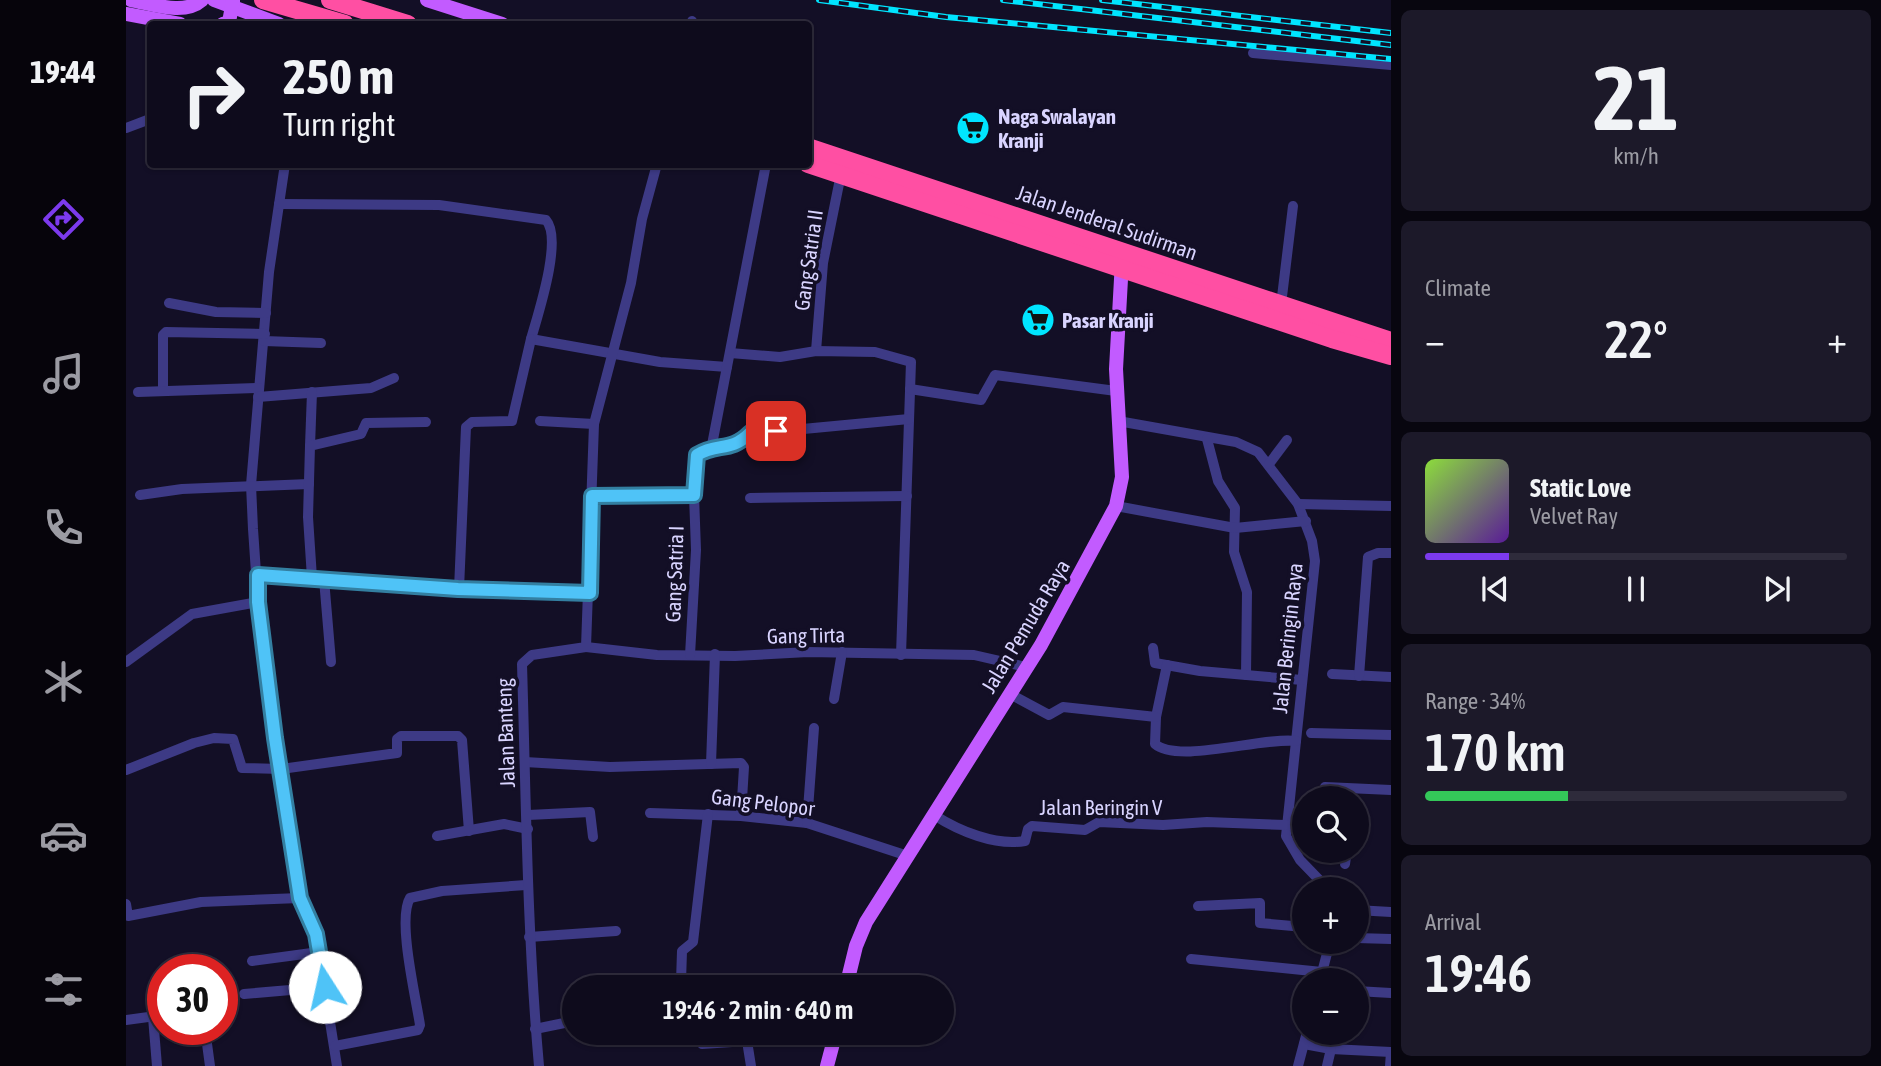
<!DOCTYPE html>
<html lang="en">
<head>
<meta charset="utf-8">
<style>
  body { margin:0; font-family:"Asap Condensed",sans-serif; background:#1c1929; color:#f1f3f6; height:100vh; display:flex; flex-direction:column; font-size:26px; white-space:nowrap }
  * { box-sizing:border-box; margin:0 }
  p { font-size:23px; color:#9b9ba3 }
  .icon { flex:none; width:38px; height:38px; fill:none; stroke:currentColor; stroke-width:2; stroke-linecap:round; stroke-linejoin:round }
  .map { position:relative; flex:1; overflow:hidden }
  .side { display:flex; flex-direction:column; gap:10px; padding:10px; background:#08060f; width:490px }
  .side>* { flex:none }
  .banner { position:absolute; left:21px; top:21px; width:665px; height:147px; border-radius:7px; box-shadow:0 2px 5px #0004,0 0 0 2px #2e2b3b; background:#0e0b1c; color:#f1f3f6; overflow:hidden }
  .controls { position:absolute; left:1166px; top:786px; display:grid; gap:14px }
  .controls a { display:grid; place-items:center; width:77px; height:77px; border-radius:50%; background:#0e0b1c; box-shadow:0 2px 5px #0004,0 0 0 2px #2e2b3b; font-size:35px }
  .speed { position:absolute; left:21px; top:954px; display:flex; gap:14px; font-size:35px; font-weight:700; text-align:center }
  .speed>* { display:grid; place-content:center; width:91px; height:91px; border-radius:50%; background:#0e0b1c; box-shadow:0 2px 5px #0004,0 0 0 2px #2e2b3b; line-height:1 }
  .speed .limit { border:10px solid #d22; background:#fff; color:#111 }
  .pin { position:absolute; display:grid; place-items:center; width:60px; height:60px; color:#fff; margin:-30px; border-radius:14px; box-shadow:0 4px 10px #0006 }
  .me { position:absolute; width:77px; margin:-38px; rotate:350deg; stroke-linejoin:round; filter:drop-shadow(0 0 5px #0008) }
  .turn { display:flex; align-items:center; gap:24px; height:147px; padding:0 21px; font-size:32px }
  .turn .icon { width:91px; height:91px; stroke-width:2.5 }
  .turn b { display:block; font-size:49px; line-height:60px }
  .big { font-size:52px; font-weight:600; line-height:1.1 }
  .side .widget { flex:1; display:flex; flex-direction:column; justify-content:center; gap:10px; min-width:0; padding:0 24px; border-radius:10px; background:#1c1929 }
  .side .dial { align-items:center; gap:0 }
  .dial b { font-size:91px; line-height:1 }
  .song { display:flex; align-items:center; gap:21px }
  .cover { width:84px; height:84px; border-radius:10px; background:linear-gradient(135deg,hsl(90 70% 55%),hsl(270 70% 35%)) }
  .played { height:7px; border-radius:4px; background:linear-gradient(90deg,#7c3aed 20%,#2e2b3b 20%) }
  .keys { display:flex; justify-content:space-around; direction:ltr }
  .heat { display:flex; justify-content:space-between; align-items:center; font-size:38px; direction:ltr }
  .charge { height:10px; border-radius:5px; background:linear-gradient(90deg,#34c759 34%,#2e2b3b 0) }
  .trip { position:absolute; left:436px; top:975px; width:392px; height:70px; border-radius:35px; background:#0e0b1c; box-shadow:0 2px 5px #0004,0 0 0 2px #2e2b3b; font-weight:600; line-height:70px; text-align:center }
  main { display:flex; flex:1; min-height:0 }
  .tabs { display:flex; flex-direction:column; width:126px; justify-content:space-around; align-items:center; background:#06040b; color:#9b9ba3 }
  .tabs .icon { width:49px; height:49px }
  .tabs .selected { color:#7c3aed }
  .tabs b { font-size:32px; color:#f1f3f6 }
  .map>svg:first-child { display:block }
</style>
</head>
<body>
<main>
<nav class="tabs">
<b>19:44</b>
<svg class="icon selected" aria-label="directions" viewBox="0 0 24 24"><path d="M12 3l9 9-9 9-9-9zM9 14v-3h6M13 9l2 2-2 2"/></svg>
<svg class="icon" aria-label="music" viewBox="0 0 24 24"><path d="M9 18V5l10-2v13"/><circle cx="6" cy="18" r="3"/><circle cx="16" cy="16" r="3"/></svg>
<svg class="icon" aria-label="phone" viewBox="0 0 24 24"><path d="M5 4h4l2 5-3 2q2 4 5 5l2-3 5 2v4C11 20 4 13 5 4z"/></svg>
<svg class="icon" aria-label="climate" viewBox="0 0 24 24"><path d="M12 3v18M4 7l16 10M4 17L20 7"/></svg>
<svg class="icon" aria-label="car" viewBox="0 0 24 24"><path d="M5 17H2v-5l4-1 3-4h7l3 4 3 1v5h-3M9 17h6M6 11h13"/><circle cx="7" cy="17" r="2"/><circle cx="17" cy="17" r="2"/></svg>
<svg class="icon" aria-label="filters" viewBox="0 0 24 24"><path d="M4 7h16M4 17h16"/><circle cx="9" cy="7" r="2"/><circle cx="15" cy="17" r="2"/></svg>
</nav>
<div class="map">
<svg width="1265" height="1066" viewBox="0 0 1265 1066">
  <rect width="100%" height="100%" fill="#130f26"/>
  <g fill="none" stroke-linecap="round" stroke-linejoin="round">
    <g stroke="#3d3a85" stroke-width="10">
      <path d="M 565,24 L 566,21"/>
      <path d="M 1127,53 L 1265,65"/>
      <path d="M 0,128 L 24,119"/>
      <path d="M 159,164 L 143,272 L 125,485 L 127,529 L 132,602 L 149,738 L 174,898 L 190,934 L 211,1066"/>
      <path d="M 153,204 L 313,205 L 420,220 C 437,239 412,314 405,339 L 534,362 L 601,367"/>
      <path d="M 43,303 L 90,312 L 140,313"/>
      <path d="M 1155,305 L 1167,206"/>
      <path d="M 138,341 L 195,343"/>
      <path d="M 690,351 L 697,263 L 715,174"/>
      <path d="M 604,353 L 654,357 L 690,351 L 749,352 L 785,362 L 775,655"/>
      <path d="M 784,389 L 855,400 L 869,375 L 990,391"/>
      <path d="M 37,391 L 37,335 L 40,332 L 139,334"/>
      <path d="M 12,392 L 133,388"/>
      <path d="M 132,397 L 245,388 L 268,378"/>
      <path d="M 414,421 L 468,424"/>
      <path d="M 992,421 L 1110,442 L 1132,452 L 1172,504 L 1186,541 L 1189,561 L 1160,836 L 1174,860 L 1202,889"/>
      <path d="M 1081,439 L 1092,481 L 1109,508 L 1108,552 L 1121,592 L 1120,675"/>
      <path d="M 184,446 L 186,392"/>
      <path d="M 585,450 L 640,164"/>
      <path d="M 1143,464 L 1161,440"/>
      <path d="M 14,495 L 56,489 L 183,484"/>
      <path d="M 466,496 L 568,495 L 571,455 C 592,442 604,453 624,434 L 783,419"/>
      <path d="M 624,498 L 781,496"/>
      <path d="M 1172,504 L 1265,506"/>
      <path d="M 990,506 L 1109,528 L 1180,521"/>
      <path d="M 132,575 L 333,589 L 464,593"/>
      <path d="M 186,578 L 182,517 L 184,446 L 235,434 L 240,423 L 300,422"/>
      <path d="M 198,579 L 205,662"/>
      <path d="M 333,589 L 340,427 L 346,422 L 386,421 L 405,339"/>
      <path d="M 460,647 L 531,655 L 609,656 L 682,652 L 848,655 L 900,667"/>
      <path d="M 1027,648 L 1029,663 L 1074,671 L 1176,680"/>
      <path d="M 564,655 L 570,550 L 568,495"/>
      <path d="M 0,662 L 66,614 L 132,602"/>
      <path d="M 1041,665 L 1030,717 L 1029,744 C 1052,764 1136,737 1170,741"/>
      <path d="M 1206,674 L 1265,677"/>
      <path d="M 1233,676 L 1242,557 L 1252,553 L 1265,553"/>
      <path d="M 884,694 L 923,715 L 937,707 L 1030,717"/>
      <path d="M 708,699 L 716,652"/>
      <path d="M 1185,733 L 1265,735"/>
      <path d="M 399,762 L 484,767 L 615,763 L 618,767 L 615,816"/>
      <path d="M 585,764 L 589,654"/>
      <path d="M 0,770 L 68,743 L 88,738 L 107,739 L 116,768 L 155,769 L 271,753 L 271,739 L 275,736 L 332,736 L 336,740 L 343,831"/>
      <path d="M 1199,787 L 1265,790"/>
      <path d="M 524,813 L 615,816 L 681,823 L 782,856"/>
      <path d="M 402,815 L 464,812 L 467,837"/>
      <path d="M 808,815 C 833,831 869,846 899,841 L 902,829 L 906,826 L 959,830 L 973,822 L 1037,825 L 1081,822 L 1160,825"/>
      <path d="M 681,823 L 688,728"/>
      <path d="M 311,836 L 378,824 L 402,829"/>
      <path d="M 1219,864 L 1221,850"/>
      <path d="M 0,904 L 2,916 L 75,902 L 174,898"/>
      <path d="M 1072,906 L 1134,903 L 1134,923 L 1178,927"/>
      <path d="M 1230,910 L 1265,912"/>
      <path d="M 403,937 L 490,931"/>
      <path d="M 1230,938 L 1265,939"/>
      <path d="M 1065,959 L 1196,972"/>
      <path d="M 126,961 L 193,952"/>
      <path d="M 1194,980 L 1204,942"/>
      <path d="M 555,982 L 556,951 L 567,942 L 582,814"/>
      <path d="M 1230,991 L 1265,993"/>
      <path d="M 118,994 L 199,987"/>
      <path d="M 27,1017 L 31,1066"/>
      <path d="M 0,1020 L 37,1015"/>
      <path d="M 79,1029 L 84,1066"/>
      <path d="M 409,1029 L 448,1021"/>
      <path d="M 576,1044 L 621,1041 L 625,1066"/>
      <path d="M 1178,1044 L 1205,1049 L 1265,1052"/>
      <path d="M 209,1046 L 292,1030 L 294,1025 C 290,998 271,919 284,898 L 316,891 L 400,885"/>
      <path d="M 413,1066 C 401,932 400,798 396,664 L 406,655 L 460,647 L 468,424 L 505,283 L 516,219 L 531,164"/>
      <path d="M 1172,1066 L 1181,1032"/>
      <path d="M 1201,1066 L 1205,1049"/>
      <path d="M 1264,1066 L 1265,1052"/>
    </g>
    <g stroke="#c25bff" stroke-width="14">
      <path d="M 5,0 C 27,4 58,16 76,0"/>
      <path d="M 88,0 L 153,24"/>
      <path d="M 301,0 L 376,24"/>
      <path d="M 0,14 L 54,24"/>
      <path d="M 97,24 L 103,22 L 107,1"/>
      <path d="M 720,987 L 730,946 L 740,922 L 915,645 L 990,506 L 996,477 L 990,369 L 996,261"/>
      <path d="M 701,1066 L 710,1032"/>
    </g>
    <g stroke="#ff4fa3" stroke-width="18">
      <path d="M 137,0 L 219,24"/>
      <path d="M 204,0 L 282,24"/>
      <path d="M 682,147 L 1265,341"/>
      <path d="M 682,164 L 1206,339 L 1265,356"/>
    </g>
    <defs>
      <g id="rail">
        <path d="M 693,0 L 820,17 L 1265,59"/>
        <path d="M 877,0 L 1265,45"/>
        <path d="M 976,0 L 1265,33"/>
      </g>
    </defs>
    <use href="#rail" stroke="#00e5ff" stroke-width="6"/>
    <use href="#rail" stroke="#130f26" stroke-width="3.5" stroke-dasharray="10" stroke-linecap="butt"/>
  </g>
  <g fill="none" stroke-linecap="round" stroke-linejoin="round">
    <defs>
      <path id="route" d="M 199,987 L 190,934 L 174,898 L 149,738 L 132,602 L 132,575 L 332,589 L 464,593 L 466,496 L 568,495 L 571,455 C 592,442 604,453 624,433 L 650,431"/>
    </defs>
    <use href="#route" stroke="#337fa1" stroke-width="18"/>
    <use href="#route" stroke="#4fc3f7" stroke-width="12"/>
  </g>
  <defs>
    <symbol id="supermarket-disc" viewBox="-11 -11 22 22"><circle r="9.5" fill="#00e5ff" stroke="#130f26"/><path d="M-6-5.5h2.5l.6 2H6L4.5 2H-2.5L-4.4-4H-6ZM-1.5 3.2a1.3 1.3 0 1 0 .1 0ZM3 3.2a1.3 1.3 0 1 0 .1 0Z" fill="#111"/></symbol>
  </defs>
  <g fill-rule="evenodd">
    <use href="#supermarket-disc" x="828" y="109" width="38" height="38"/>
    <use href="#supermarket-disc" x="893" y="301" width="38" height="38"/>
  </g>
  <g text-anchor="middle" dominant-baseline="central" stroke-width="7" stroke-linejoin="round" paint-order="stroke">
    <g font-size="21" font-weight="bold" fill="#d9d4ff" stroke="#130f26" text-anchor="start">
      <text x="872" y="116">Naga Swalayan<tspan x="872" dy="24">Kranji</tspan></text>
      <text x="936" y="320">Pasar Kranji</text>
    </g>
    <g font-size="21" fill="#d9d4ff" stroke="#130f26">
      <text transform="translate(981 222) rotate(19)">Jalan Jenderal Sudirman</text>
      <text transform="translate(682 260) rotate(-82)">Gang Satria II</text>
      <text transform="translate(548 574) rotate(-88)">Gang Satria I</text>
      <text transform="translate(899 626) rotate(-59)">Jalan Pemuda Raya</text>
      <text transform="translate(680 635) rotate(-1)">Gang Tirta</text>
      <text transform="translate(1161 638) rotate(-84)">Jalan Beringin Raya</text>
      <text transform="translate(379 733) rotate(-92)">Jalan Banteng</text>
      <text transform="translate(637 802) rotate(7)">Gang Pelopor</text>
      <text x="975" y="807">Jalan Beringin V</text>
    </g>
  </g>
</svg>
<div class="controls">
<a><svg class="icon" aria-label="search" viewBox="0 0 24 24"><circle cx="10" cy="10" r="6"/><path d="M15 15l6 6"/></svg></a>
<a>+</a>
<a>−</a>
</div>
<div class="speed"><div class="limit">30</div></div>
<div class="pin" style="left:650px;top:431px;background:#d93025"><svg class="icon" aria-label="arrive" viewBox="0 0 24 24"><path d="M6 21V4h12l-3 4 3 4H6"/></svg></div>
<svg class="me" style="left:199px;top:987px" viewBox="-20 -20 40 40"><circle r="19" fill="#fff"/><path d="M0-13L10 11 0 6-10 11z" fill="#4fc3f7"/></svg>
<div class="trip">19:46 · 2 min · 640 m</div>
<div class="banner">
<div class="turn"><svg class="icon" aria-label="right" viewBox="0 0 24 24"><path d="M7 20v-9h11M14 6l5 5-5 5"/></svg><div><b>250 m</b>Turn right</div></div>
</div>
</div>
<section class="side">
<div class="widget dial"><b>21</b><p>km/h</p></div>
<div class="widget"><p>Climate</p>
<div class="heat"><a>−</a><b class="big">22°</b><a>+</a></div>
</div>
<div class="widget">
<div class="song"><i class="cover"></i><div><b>Static Love</b><p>Velvet Ray</p></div></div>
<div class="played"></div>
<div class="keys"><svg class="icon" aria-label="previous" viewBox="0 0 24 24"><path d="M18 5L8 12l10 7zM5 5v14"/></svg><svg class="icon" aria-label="pause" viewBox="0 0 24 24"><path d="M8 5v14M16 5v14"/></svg><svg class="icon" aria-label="next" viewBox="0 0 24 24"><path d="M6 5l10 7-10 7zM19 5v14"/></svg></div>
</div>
<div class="widget"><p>Range · 34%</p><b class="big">170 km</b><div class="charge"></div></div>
<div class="widget"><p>Arrival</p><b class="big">19:46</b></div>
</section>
</main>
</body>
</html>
